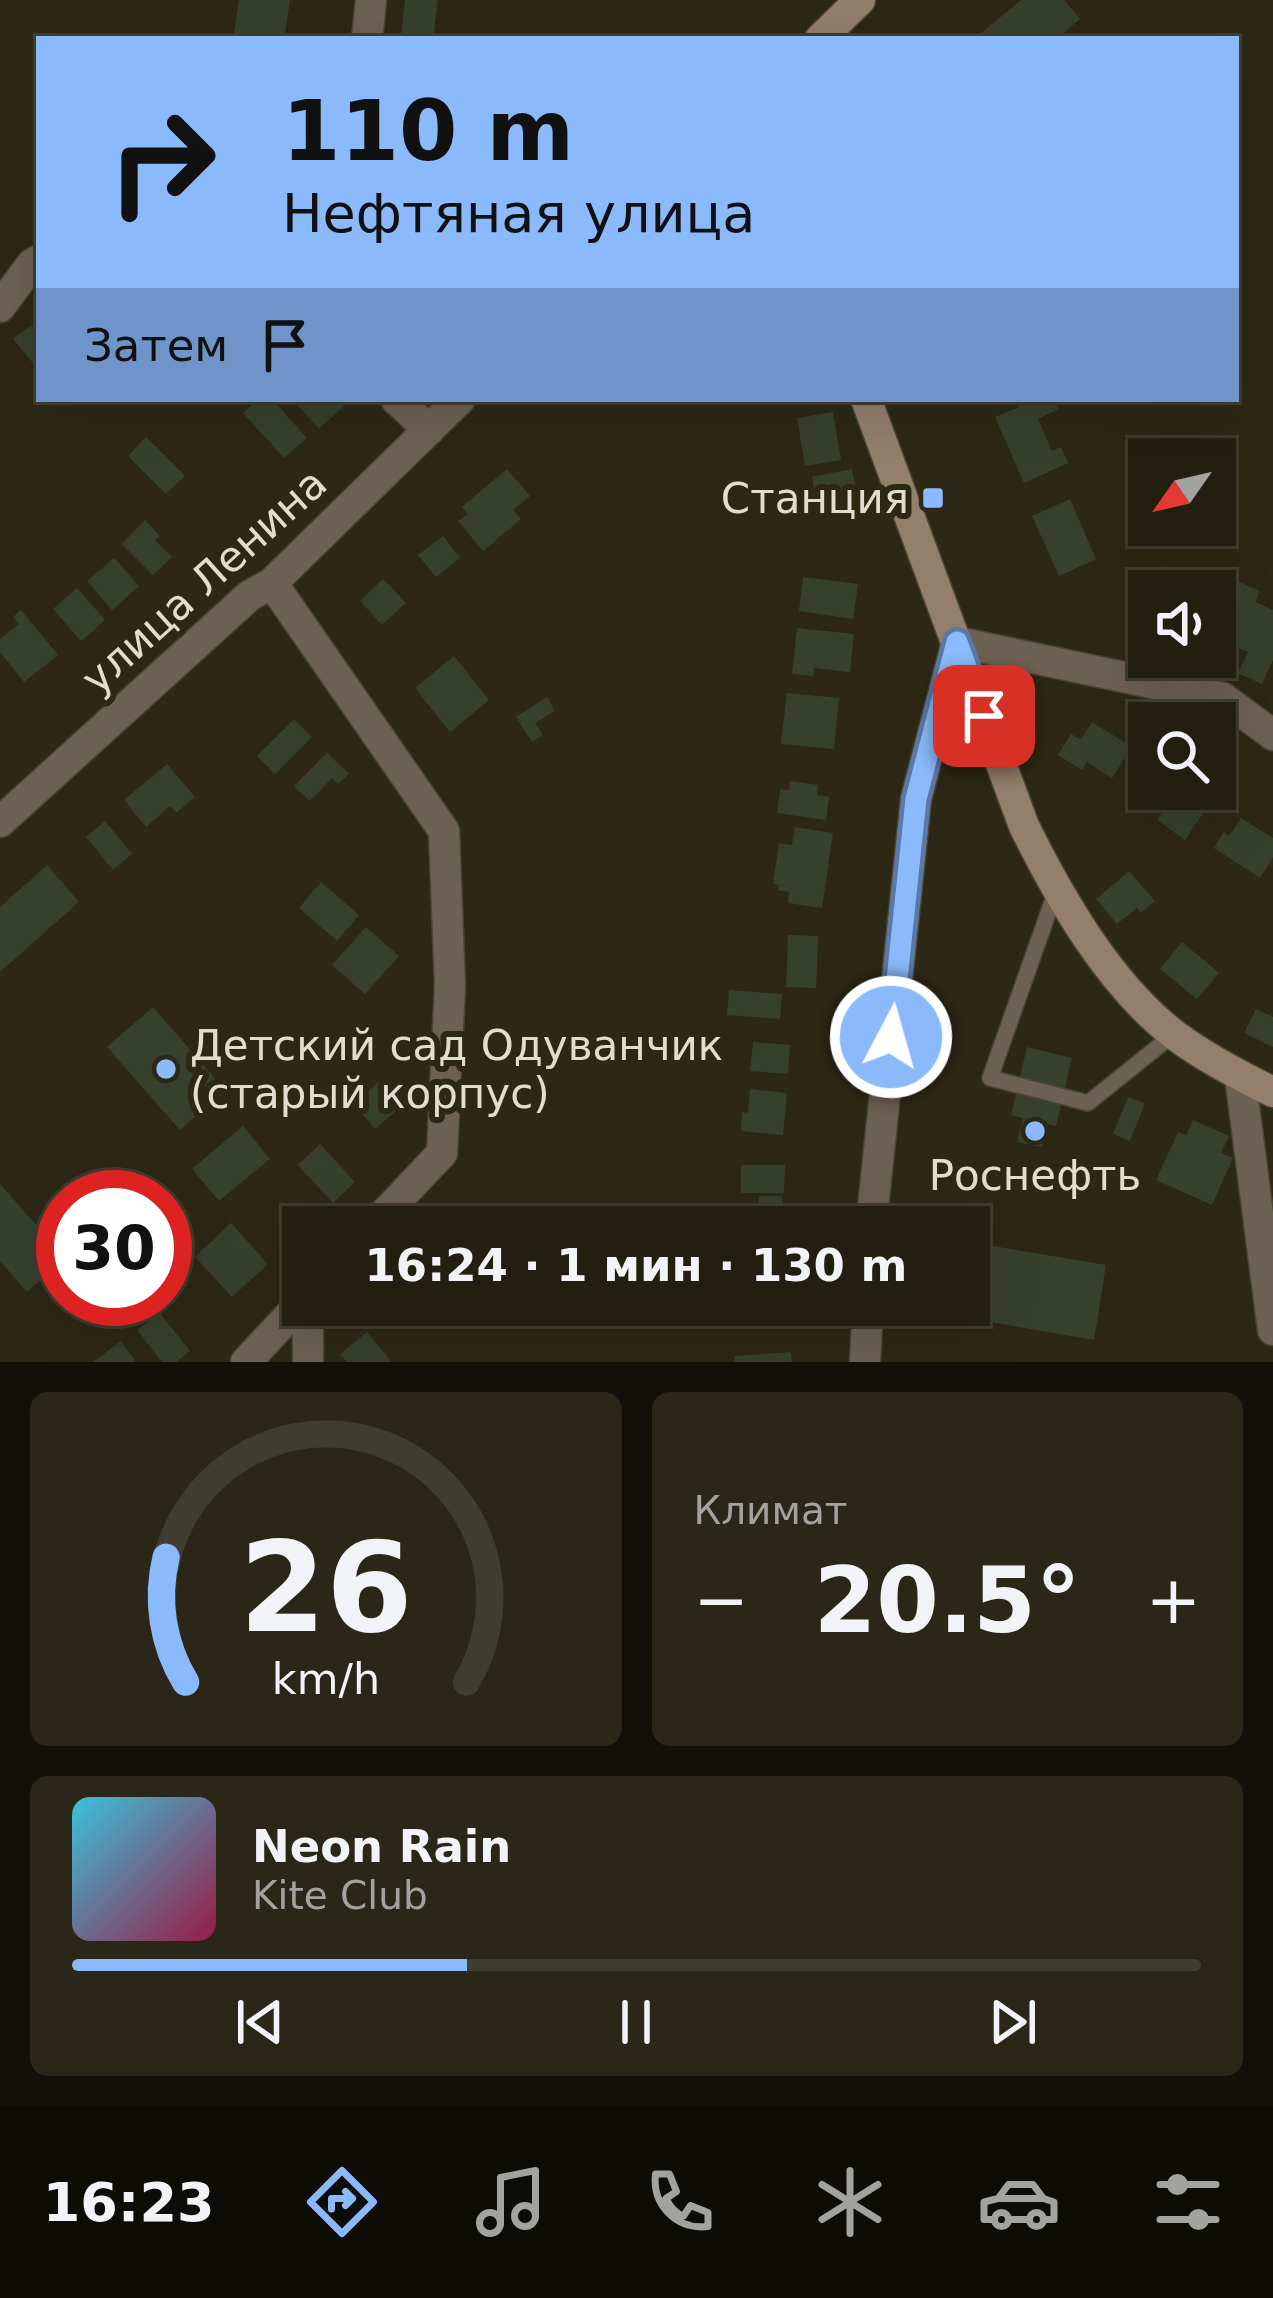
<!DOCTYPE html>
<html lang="ru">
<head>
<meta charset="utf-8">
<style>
  body { margin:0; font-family:"DejaVu Sans",sans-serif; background:#2a2719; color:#f1f3f6; height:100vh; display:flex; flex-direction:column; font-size:45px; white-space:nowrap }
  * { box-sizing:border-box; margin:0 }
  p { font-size:39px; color:#a2a29f }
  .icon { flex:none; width:66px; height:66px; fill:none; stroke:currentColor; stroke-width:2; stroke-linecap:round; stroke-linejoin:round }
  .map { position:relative; height:1362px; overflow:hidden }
  .side { display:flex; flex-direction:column; gap:30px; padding:30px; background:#131009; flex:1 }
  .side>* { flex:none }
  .guide { position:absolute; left:36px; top:36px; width:1203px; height:366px; border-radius:0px; box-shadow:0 12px 48px #0002,0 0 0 3px #3f3c30; background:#8abafc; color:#111; overflow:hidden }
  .needle { width:78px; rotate:236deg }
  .tools { position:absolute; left:1128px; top:438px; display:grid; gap:24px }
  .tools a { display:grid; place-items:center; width:108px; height:108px; border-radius:0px; background:#221e10; box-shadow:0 12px 48px #0002,0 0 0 3px #3f3c30; font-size:60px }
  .speed { position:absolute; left:36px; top:1170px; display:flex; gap:24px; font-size:60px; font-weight:700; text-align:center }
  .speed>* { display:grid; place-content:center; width:156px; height:156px; border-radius:50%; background:#221e10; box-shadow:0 12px 48px #0002,0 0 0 3px #3f3c30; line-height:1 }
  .speed .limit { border:18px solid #d22; background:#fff; color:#111 }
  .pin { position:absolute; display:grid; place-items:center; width:102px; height:102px; color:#fff; margin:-51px; border-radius:24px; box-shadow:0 6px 18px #0006 }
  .me { position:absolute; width:132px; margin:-66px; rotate:6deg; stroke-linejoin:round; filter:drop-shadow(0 0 9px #0008) }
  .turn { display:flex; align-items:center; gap:42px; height:252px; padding:0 48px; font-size:54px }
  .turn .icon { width:156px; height:156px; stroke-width:2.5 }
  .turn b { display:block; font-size:84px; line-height:102px }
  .then { display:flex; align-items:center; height:114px; padding:0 48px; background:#0003; gap:24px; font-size:45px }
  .big { font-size:90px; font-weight:700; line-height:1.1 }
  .side .tile { flex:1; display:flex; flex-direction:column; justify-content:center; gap:18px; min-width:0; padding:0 42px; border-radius:18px; background:#2a2719 }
  .side .dial { align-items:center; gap:0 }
  .dial svg { height:312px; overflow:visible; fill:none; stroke:#3f3c30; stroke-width:7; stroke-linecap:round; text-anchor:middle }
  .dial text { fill:#f1f3f6; stroke:none }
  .song { display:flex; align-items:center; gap:36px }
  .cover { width:144px; height:144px; border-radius:18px; background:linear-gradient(135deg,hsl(190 70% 55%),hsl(340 70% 35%)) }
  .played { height:12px; border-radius:6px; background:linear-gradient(90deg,#8abafc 35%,#3f3c30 35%) }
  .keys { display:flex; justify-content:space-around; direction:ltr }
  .heat { display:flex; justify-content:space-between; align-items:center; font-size:66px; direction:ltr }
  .side .tiles { flex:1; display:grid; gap:30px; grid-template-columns:1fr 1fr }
  .tile:last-child { grid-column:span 2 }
  .trip { position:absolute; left:282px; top:1206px; width:708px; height:120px; border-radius:0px; background:#221e10; box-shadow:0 12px 48px #0002,0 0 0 3px #3f3c30; font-weight:700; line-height:120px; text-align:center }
  .menu { display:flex; height:192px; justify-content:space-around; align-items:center; background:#0e0c06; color:#a2a29f }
  .menu .icon { width:84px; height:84px }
  .menu .on { color:#8abafc }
  .menu b { font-size:54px; color:#f1f3f6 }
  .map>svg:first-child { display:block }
</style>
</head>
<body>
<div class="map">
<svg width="1273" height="1362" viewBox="0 0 1273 1362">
  <rect width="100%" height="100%" fill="#2d2815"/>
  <g fill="#37402d">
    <path d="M 239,0 L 290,0 L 284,39 L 233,39 Z"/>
    <path d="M 405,0 L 438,0 L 433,39 L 401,35 Z"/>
    <path d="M 1021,0 L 1064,0 L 1080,19 L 1056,39 L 974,39 Z"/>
    <path d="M 31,325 L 39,334 L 39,358 L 33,363 L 13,339 Z"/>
    <path d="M 259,399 L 272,399 L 307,438 L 284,458 L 243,413 Z"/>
    <path d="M 292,399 L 343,399 L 347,403 L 319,429 Z"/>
    <path d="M 1015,399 L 1054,399 L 1059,409 L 1038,419 L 1052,451 L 1061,447 L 1068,463 L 1024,483 L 995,417 L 1019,407 Z"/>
    <path d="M 833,412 L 841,460 L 805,466 L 797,418 Z"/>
    <path d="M 146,437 L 185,476 L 166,494 L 128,456 Z"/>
    <path d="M 507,469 L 530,496 L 513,510 L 521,519 L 483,551 L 458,521 L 468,514 L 462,507 Z"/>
    <path d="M 852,469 L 860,510 L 820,518 L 812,477 Z"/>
    <path d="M 1070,499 L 1096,559 L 1059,576 L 1032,516 Z"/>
    <path d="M 145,520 L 160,536 L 155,540 L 172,557 L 153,575 L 122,544 Z"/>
    <path d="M 443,536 L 460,558 L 436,577 L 418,555 Z"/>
    <path d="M 114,558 L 139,586 L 112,610 L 87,581 Z"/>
    <path d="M 803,577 L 858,584 L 853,619 L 799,611 Z"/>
    <path d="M 383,579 L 406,603 L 382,625 L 360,601 Z"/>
    <path d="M 1197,582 L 1232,598 L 1239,582 L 1260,591 L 1255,602 L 1273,610 L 1273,660 L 1262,684 L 1238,673 L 1248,652 L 1215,637 L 1215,591 L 1193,591 Z"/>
    <path d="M 77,588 L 105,620 L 81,641 L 53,609 Z"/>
    <path d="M 21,610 L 58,655 L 24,682 L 0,652 L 0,639 L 19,624 L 13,617 Z"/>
    <path d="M 797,628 L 854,634 L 850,672 L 814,668 L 813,676 L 792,674 Z"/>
    <path d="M 454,656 L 489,700 L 450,732 L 415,688 Z"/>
    <path d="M 787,693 L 839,698 L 834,749 L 781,744 Z"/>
    <path d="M 547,697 L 555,711 L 535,723 L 543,735 L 532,742 L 516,717 Z"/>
    <path d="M 294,719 L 312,737 L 275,774 L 257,756 Z"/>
    <path d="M 1092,722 L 1132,747 L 1112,778 L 1087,762 L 1082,770 L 1058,755 L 1071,734 L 1081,740 Z"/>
    <path d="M 327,753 L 349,774 L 338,784 L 332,778 L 310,801 L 294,786 Z"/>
    <path d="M 167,764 L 195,797 L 176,813 L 170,806 L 146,827 L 124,800 Z"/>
    <path d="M 790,781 L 818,785 L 817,795 L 829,797 L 826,820 L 777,813 L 780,789 L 789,790 Z"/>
    <path d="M 1178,789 L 1196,789 L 1212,800 L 1185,840 L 1157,820 Z"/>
    <path d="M 1241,818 L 1273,838 L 1273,857 L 1260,878 L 1214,848 L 1224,832 L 1229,836 Z"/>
    <path d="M 105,821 L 132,854 L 113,870 L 86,837 Z"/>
    <path d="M 795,827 L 833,833 L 822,908 L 788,903 L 789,892 L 778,890 L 779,885 L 773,884 L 779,843 L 792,845 Z"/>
    <path d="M 47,865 L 79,902 L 0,972 L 0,907 Z"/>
    <path d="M 1129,871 L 1155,901 L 1141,913 L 1137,908 L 1117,924 L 1096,899 Z"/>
    <path d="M 321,882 L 359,915 L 337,941 L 299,908 Z"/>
    <path d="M 366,927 L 399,956 L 365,994 L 332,965 Z"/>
    <path d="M 788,935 L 818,936 L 816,988 L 786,987 Z"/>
    <path d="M 1182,942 L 1219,973 L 1197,999 L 1160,969 Z"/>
    <path d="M 729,990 L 782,994 L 780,1019 L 727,1015 Z"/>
    <path d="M 153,1007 L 225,1090 L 180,1130 L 107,1047 Z"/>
    <path d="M 1256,1009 L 1273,1017 L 1273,1047 L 1244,1033 Z"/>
    <path d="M 753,1042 L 790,1045 L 788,1074 L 750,1071 Z"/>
    <path d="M 1027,1047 L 1072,1058 L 1056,1126 L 1047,1124 L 1042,1147 L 1017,1142 L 1023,1118 L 1011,1115 Z"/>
    <path d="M 378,1082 L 400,1107 L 375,1129 L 354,1104 Z"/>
    <path d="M 750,1089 L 787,1093 L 783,1135 L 741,1131 L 742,1112 L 748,1113 Z"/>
    <path d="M 1128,1097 L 1145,1103 L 1130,1141 L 1113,1134 Z"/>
    <path d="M 1193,1120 L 1229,1136 L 1221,1153 L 1233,1158 L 1212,1205 L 1156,1180 L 1178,1132 L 1186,1135 Z"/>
    <path d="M 243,1126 L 270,1159 L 219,1201 L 192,1169 Z"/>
    <path d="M 320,1144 L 355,1182 L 333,1203 L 298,1165 Z"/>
    <path d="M 741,1165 L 785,1165 L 784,1193 L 741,1193 Z"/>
    <path d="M 0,1184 L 63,1255 L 63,1261 L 27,1292 L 0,1261 Z"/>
    <path d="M 759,1196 L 782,1196 L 783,1227 L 741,1227 L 741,1208 L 759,1207 Z"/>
    <path d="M 231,1223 L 268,1264 L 232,1297 L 195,1257 Z"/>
    <path d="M 969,1242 L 1106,1265 L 1094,1340 L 905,1307 L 905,1305 L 969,1305 Z"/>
    <path d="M 370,1305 L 416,1305 L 398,1327 Z"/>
    <path d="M 160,1313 L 190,1351 L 176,1362 L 162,1362 L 137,1330 Z"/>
    <path d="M 367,1332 L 392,1362 L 347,1362 L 340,1354 Z"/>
    <path d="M 121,1341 L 136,1362 L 93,1362 Z"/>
    <path d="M 791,1352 L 792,1362 L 735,1362 L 734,1356 Z"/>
  </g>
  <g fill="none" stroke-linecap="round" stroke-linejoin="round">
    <defs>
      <path id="service" d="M 1056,891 L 990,1078 L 1088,1103 L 1174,1034"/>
      <g id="minor">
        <path d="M 367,39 L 371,0"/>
        <path d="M 0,307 L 32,264 L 39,260"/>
        <path d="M 396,399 L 429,430"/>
        <path d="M 272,583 L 444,831 L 450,986 L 442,1153 L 372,1227"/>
        <path d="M 1240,1076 L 1273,1330"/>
        <path d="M 871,1227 L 916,799 L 957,642 L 1223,698 L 1273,735"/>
        <path d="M 308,1305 L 308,1362"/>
        <path d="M 246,1362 L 303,1301"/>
        <path d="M 865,1362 L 868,1305"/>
      </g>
      <path id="tertiary" d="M 0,822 L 249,596 L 272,583 L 460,399"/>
      <g id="secondary">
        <path d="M 820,39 L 860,0"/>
        <path d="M 866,399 L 1024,826 C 1060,899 1110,986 1176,1036 C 1206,1058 1240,1076 1273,1092"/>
      </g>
    </defs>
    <use href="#service" stroke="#4a4533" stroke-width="18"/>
    <use href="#minor" stroke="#4a4533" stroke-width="33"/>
    <use href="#tertiary" stroke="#4a4533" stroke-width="33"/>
    <use href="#secondary" stroke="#4a4533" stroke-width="33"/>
    <use href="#service" stroke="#6d6054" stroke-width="15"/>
    <use href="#minor" stroke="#6d6054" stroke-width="30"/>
    <use href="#tertiary" stroke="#6d6054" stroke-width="30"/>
    <use href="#secondary" stroke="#947e6c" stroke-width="30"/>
  </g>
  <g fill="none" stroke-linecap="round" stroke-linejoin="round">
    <defs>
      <path id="route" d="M 891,1037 L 916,799 L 957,642 L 984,716"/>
    </defs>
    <use href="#route" stroke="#5a79a4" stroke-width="30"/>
    <use href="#route" stroke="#8abafc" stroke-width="21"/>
  </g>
  <g fill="#8abafc" stroke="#2d2815" stroke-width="4.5">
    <rect x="921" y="486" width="24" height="24" rx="6"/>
    <circle cx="166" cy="1069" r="12"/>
    <circle cx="1035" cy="1131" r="12"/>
  </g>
  <g text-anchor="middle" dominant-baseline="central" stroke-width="12" stroke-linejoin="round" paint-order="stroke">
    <g font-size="42" fill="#e0ddd1" stroke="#2d2815" text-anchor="end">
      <text x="909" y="498">Станция</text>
      <text x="190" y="1045" text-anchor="start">Детский сад Одуванчик<tspan x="190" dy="48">(старый корпус)</tspan></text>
      <text x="1035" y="1175" text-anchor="middle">Роснефть</text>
    </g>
    <g font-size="42" fill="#e0ddd1" stroke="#2d2815">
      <text transform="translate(204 581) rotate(-42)">улица Ленина</text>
    </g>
  </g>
</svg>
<div class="tools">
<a><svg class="needle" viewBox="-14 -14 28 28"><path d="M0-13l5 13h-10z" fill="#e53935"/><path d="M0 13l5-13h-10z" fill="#a2a29f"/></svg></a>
<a><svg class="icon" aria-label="sound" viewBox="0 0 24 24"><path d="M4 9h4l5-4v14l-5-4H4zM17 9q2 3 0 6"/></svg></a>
<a><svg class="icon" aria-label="search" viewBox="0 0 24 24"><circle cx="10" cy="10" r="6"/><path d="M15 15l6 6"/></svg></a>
</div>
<div class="speed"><div class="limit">30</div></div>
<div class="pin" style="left:984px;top:716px;background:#d93025"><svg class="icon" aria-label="arrive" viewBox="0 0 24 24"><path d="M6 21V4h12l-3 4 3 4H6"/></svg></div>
<svg class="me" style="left:891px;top:1037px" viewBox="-20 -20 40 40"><circle r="17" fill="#8abafc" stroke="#fff" stroke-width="3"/><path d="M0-11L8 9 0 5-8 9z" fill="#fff"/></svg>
<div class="trip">16:24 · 1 мин · 130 m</div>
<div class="guide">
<div class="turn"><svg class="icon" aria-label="right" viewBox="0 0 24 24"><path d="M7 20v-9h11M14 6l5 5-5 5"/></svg><div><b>110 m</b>Нефтяная улица</div></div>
<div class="then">Затем<svg class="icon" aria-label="arrive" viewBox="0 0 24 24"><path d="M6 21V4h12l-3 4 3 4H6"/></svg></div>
</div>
</div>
<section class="side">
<div class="tiles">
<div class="tile dial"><svg viewBox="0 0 100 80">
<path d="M14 69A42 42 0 1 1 86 69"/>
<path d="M14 69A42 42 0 0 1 9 37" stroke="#8abafc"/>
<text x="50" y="56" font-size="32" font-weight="700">26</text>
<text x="50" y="72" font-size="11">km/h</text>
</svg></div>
<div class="tile"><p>Климат</p>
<div class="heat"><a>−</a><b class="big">20.5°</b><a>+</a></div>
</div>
<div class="tile">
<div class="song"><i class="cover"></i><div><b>Neon Rain</b><p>Kite Club</p></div></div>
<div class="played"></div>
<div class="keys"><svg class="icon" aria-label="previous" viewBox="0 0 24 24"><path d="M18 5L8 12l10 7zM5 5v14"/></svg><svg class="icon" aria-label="pause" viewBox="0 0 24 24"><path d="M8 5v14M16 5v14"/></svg><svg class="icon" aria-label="next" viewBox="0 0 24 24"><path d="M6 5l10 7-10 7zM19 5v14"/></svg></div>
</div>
</div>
</section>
<nav class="menu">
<b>16:23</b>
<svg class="icon on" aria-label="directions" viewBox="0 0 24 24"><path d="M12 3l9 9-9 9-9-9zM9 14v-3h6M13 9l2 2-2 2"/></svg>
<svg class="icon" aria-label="music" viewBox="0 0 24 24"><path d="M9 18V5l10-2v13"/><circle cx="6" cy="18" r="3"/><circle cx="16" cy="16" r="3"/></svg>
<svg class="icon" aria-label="phone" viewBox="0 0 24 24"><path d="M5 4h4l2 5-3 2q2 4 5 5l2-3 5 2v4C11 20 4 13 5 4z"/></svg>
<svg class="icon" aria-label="climate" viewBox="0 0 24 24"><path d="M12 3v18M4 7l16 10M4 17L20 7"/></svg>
<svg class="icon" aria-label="car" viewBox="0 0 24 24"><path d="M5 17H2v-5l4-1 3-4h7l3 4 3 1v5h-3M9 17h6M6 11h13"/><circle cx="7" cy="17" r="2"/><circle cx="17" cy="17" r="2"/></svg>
<svg class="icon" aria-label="filters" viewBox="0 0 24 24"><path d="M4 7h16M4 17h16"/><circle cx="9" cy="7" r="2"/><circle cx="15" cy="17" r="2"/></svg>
</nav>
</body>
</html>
